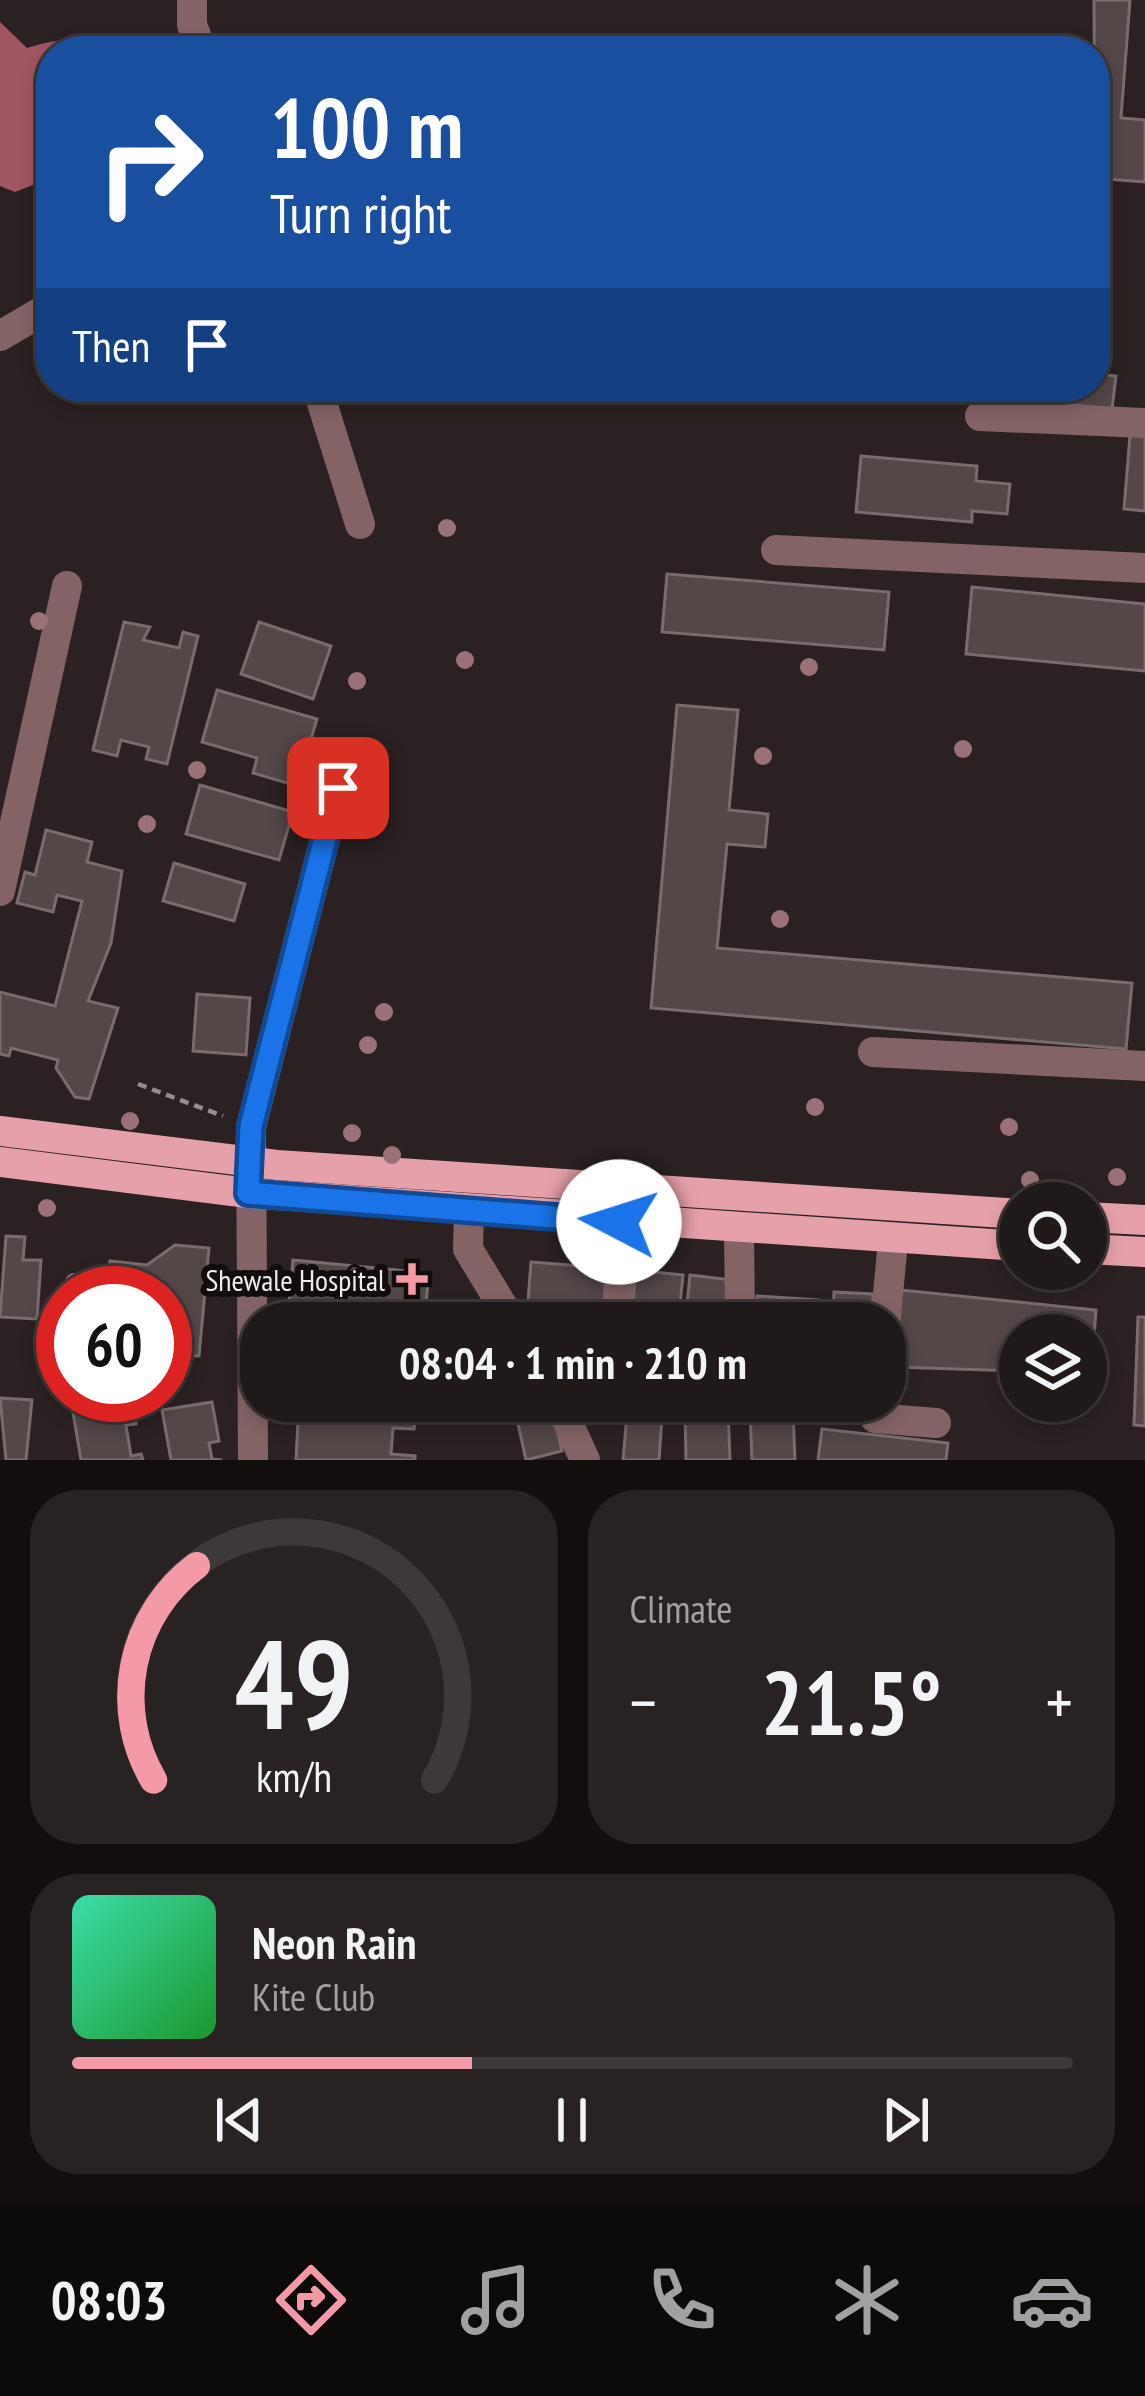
<!DOCTYPE html>
<html lang="en">
<head>
<meta charset="utf-8">
<style>
  body { margin:0; font-family:"PT Sans Narrow",sans-serif; background:#282223; color:#f1f3f6; height:100vh; display:flex; flex-direction:column; font-size:45px; white-space:nowrap }
  * { box-sizing:border-box; margin:0 }
  p { font-size:39px; color:#a2a0a2 }
  .icon { flex:none; width:66px; height:66px; fill:none; stroke:currentColor; stroke-width:2; stroke-linecap:round; stroke-linejoin:round }
  .map { position:relative; height:1460px; overflow:hidden }
  .details { display:flex; flex-direction:column; gap:30px; padding:30px; background:#120e0e; flex:1 }
  .details>* { flex:none }
  .guide { position:absolute; left:36px; top:36px; width:1074px; height:366px; border-radius:48px; box-shadow:0 6px 18px #0003,0 0 0 3px #3d3839; background:#1a4fa0; color:#fff; overflow:hidden }
  .fabs { position:absolute; left:999px; top:1182px; display:grid; gap:24px }
  .fabs a { display:grid; place-items:center; width:108px; height:108px; border-radius:50%; background:#20191a; box-shadow:0 6px 18px #0003,0 0 0 3px #3d3839; font-size:60px }
  .speed { position:absolute; left:36px; top:1266px; display:flex; gap:24px; font-size:60px; font-weight:700; text-align:center }
  .speed>* { display:grid; place-content:center; width:156px; height:156px; border-radius:50%; background:#20191a; box-shadow:0 6px 18px #0003,0 0 0 3px #3d3839; line-height:1 }
  .speed .limit { border:18px solid #d22; background:#fff; color:#111 }
  .pin { position:absolute; display:grid; place-items:center; width:102px; height:102px; color:#fff; margin:-51px; border-radius:24px; box-shadow:0 6px 18px #0006 }
  .me { position:absolute; width:132px; margin:-66px; rotate:275deg; stroke-linejoin:round; filter:drop-shadow(0 0 9px #0008) }
  .turn { display:flex; align-items:center; gap:42px; height:252px; padding:0 36px; font-size:54px }
  .turn .icon { width:156px; height:156px; stroke-width:2.5 }
  .turn b { display:block; font-size:84px; line-height:102px }
  .then { display:flex; align-items:center; height:114px; padding:0 36px; background:#0003; gap:24px; font-size:45px }
  .big { font-size:90px; font-weight:800; line-height:1.1 }
  .details .widget { flex:1; display:flex; flex-direction:column; justify-content:center; gap:18px; min-width:0; padding:0 42px; border-radius:48px; background:#282223 }
  .details .dial { align-items:center; gap:0 }
  .dial svg { height:312px; overflow:visible; fill:none; stroke:#3d3839; stroke-width:7; stroke-linecap:round; text-anchor:middle }
  .dial text { fill:#f1f3f6; stroke:none }
  .song { display:flex; align-items:center; gap:36px }
  .cover { width:144px; height:144px; border-radius:18px; background:linear-gradient(135deg,hsl(160 70% 55%),hsl(130 70% 35%)) }
  .played { height:12px; border-radius:6px; background:linear-gradient(90deg,#f49aa6 40%,#3d3839 40%) }
  .keys { display:flex; justify-content:space-around; direction:ltr }
  .heat { display:flex; justify-content:space-between; align-items:center; font-size:66px; direction:ltr }
  .details .tiles { flex:1; display:grid; gap:30px; grid-template-columns:1fr 1fr }
  .widget:last-child { grid-column:span 2 }
  .trip { position:absolute; left:240px; top:1302px; width:666px; height:120px; border-radius:48px; background:#20191a; box-shadow:0 6px 18px #0003,0 0 0 3px #3d3839; font-weight:800; line-height:120px; text-align:center }
  .menu { display:flex; height:192px; justify-content:space-around; align-items:center; background:#0d0a0a; color:#a2a0a2 }
  .menu .icon { width:84px; height:84px }
  .menu .on { color:#f49aa6 }
  .menu b { font-size:54px; color:#f1f3f6 }
  .map>svg:first-child { display:block }
</style>
</head>
<body>
<div class="map">
<svg width="1145" height="1460" viewBox="0 0 1145 1460">
  <rect width="100%" height="100%" fill="#2b2122"/>
  <path fill="#a05662" d="M 0,22 L 27,48 C 46,43 67,34 82,51 L 51,51 L 51,178 L 15,192 L 0,186 Z"/>
  <g fill="#534748" stroke="#786c6d" stroke-width="3">
    <path d="M 1094,0 L 1130,0 L 1121,118 L 1145,120 L 1145,182 L 1095,178 Z"/>
    <path d="M 1095,374 L 1116,376 L 1112,409 L 940,391 L 1095,387 Z"/>
    <path d="M 1130,435 L 1145,436 L 1145,511 L 1124,509 Z"/>
    <path d="M 861,456 L 977,466 L 976,481 L 1010,484 L 1007,514 L 972,511 L 972,522 L 856,512 Z"/>
    <path d="M 667,574 L 889,592 L 884,650 L 662,632 Z"/>
    <path d="M 972,587 L 1145,604 L 1145,671 L 966,654 Z"/>
    <path d="M 124,622 L 150,627 L 143,640 L 179,648 L 183,632 L 198,636 L 167,764 L 146,759 L 149,747 L 121,740 L 117,756 L 93,750 Z"/>
    <path d="M 259,622 L 331,646 L 313,699 L 241,674 Z"/>
    <path d="M 217,690 L 317,719 L 297,786 L 253,773 L 257,758 L 202,742 Z"/>
    <path d="M 677,705 L 738,710 L 729,810 L 768,814 L 765,847 L 727,844 L 717,948 L 1132,983 L 1126,1049 L 651,1008 Z"/>
    <path d="M 200,785 L 293,812 L 279,860 L 186,834 Z"/>
    <path d="M 46,830 L 92,842 L 87,862 L 122,871 L 111,943 L 88,1001 L 118,1008 L 89,1099 L 75,1097 L 56,1068 L 58,1060 L 11,1048 L 9,1056 L 0,1054 L 0,992 L 55,1006 L 82,901 L 57,895 L 53,912 L 17,903 L 25,872 L 35,875 Z"/>
    <path d="M 174,863 L 245,884 L 234,921 L 163,901 Z"/>
    <path d="M 197,994 L 250,998 L 246,1055 L 193,1051 Z"/>
    <path d="M 6,1236 L 25,1237 L 23,1260 L 41,1260 L 37,1319 L 0,1317 Z"/>
    <path d="M 175,1245 L 209,1248 L 199,1356 L 165,1354 L 165,1293 L 107,1293 L 110,1261 L 147,1265 Z"/>
    <path d="M 293,1260 L 429,1273 L 425,1314 L 289,1301 Z"/>
    <path d="M 531,1262 L 607,1268 L 603,1323 L 571,1323 L 572,1306 L 528,1302 Z"/>
    <path d="M 636,1270 L 683,1275 L 678,1323 L 631,1323 Z"/>
    <path d="M 690,1275 L 732,1280 L 728,1323 L 685,1323 Z"/>
    <path d="M 901,1290 L 1096,1310 L 1091,1379 L 1086,1378 L 1086,1335 L 1020,1335 L 1020,1371 L 895,1367 Z"/>
    <path d="M 834,1292 L 873,1294 L 872,1323 L 833,1323 Z"/>
    <path d="M 757,1296 L 818,1300 L 817,1323 L 755,1323 Z"/>
    <path d="M 1138,1317 L 1145,1317 L 1145,1426 L 1134,1425 Z"/>
    <path d="M 70,1395 L 115,1395 L 117,1407 L 133,1405 L 136,1424 L 126,1425 L 131,1456 L 141,1454 L 143,1460 L 81,1460 Z"/>
    <path d="M 0,1398 L 32,1400 L 26,1460 L 6,1460 Z"/>
    <path d="M 299,1401 L 416,1408 L 414,1429 L 393,1428 L 391,1454 L 415,1456 L 415,1460 L 296,1460 Z"/>
    <path d="M 212,1402 L 219,1441 L 209,1443 L 212,1459 L 222,1460 L 171,1460 L 162,1410 Z"/>
    <path d="M 552,1407 L 562,1451 L 526,1460 L 516,1415 Z"/>
    <path d="M 728,1408 L 730,1460 L 686,1460 L 685,1410 Z"/>
    <path d="M 793,1411 L 795,1460 L 752,1460 L 750,1412 Z"/>
    <path d="M 627,1414 L 662,1417 L 659,1460 L 623,1460 Z"/>
    <path d="M 822,1429 L 948,1443 L 946,1460 L 818,1460 Z"/>
  </g>
  <g fill="none" stroke-linecap="round" stroke-linejoin="round">
    <path stroke="#958d8e" stroke-width="4.5" stroke-dasharray="9 6" stroke-linecap="butt" d="M 138,1084 L 223,1116"/>
    <g stroke="#846366" stroke-width="30">
      <path d="M 192,0 L 192,25 L 202,51"/>
      <path d="M 0,336 L 51,306"/>
      <path d="M 317,387 L 360,524"/>
      <path d="M 980,416 L 1145,423"/>
      <path d="M 776,550 L 1145,568"/>
      <path d="M 0,891 L 67,586"/>
      <path d="M 873,1052 L 1145,1066"/>
      <path d="M 469,1209 L 468,1249 L 513,1323"/>
      <path d="M 739,1229 L 740,1323"/>
      <path d="M 618,1323 L 619,1222"/>
      <path d="M 885,1326 L 893,1241"/>
      <path d="M 558,1401 L 585,1460"/>
      <path d="M 878,1401 L 875,1418 L 936,1423"/>
      <path d="M 561,1406 L 681,1401"/>
      <path d="M 253,1460 L 251,1127 L 338,788"/>
    </g>
    <g stroke="#e6a0a9" stroke-width="30">
      <path d="M 0,1131 L 277,1165 L 1020,1214"/>
      <path d="M 0,1162 L 248,1193 L 1020,1246"/>
      <path d="M 1086,1217 L 1145,1220"/>
      <path d="M 1086,1249 L 1145,1252"/>
    </g>
  </g>
  <g fill="#9a7176">
    <circle cx="447" cy="528" r="9"/>
    <circle cx="39" cy="621" r="9"/>
    <circle cx="465" cy="660" r="9"/>
    <circle cx="809" cy="667" r="9"/>
    <circle cx="357" cy="681" r="9"/>
    <circle cx="963" cy="749" r="9"/>
    <circle cx="763" cy="756" r="9"/>
    <circle cx="197" cy="770" r="9"/>
    <circle cx="147" cy="824" r="9"/>
    <circle cx="780" cy="919" r="9"/>
    <circle cx="384" cy="1012" r="9"/>
    <circle cx="368" cy="1045" r="9"/>
    <circle cx="815" cy="1107" r="9"/>
    <circle cx="130" cy="1121" r="9"/>
    <circle cx="1009" cy="1127" r="9"/>
    <circle cx="352" cy="1133" r="9"/>
    <circle cx="392" cy="1155" r="9"/>
    <circle cx="1117" cy="1177" r="9"/>
    <circle cx="1030" cy="1180" r="9"/>
    <circle cx="47" cy="1208" r="9"/>
    <circle cx="74" cy="1282" r="9"/>
  </g>
  <g fill="none" stroke-linecap="round" stroke-linejoin="round">
    <defs>
      <path id="route" d="M 338,788 L 251,1126 L 248,1193 L 619,1222"/>
    </defs>
    <use href="#route" stroke="#114b97" stroke-width="30"/>
    <use href="#route" stroke="#1a73e8" stroke-width="21"/>
  </g>
  <path fill="#f49aa6" stroke="#110c0d" stroke-width="4.5" d="M406 1261h12v12h12v12h-12v12h-12v-12h-12v-12h12z"/>
  <g text-anchor="middle" dominant-baseline="central" stroke-width="12" stroke-linejoin="round" paint-order="stroke">
    <g font-size="30" fill="#f2ebec" stroke="#110c0d" text-anchor="end">
      <text x="385" y="1279">Shewale Hospital</text>
    </g>
  </g>
</svg>
<div class="fabs">
<a><svg class="icon" aria-label="search" viewBox="0 0 24 24"><circle cx="10" cy="10" r="6"/><path d="M15 15l6 6"/></svg></a>
<a><svg class="icon" aria-label="layers" viewBox="0 0 24 24"><path d="M12 4l9 5-9 5-9-5zM3 14l9 5 9-5"/></svg></a>
</div>
<div class="speed"><div class="limit">60</div></div>
<div class="pin" style="left:338px;top:788px;background:#d93025"><svg class="icon" aria-label="arrive" viewBox="0 0 24 24"><path d="M6 21V4h12l-3 4 3 4H6"/></svg></div>
<svg class="me" style="left:619px;top:1222px" viewBox="-20 -20 40 40"><circle r="19" fill="#fff"/><path d="M0-13L10 11 0 6-10 11z" fill="#1a73e8"/></svg>
<div class="trip">08:04 · 1 min · 210 m</div>
<div class="guide">
<div class="turn"><svg class="icon" aria-label="right" viewBox="0 0 24 24"><path d="M7 20v-9h11M14 6l5 5-5 5"/></svg><div><b>100 m</b>Turn right</div></div>
<div class="then">Then<svg class="icon" aria-label="arrive" viewBox="0 0 24 24"><path d="M6 21V4h12l-3 4 3 4H6"/></svg></div>
</div>
</div>
<section class="details">
<div class="tiles">
<div class="widget dial"><svg viewBox="0 0 100 80">
<path d="M14 69A42 42 0 1 1 86 69"/>
<path d="M14 69A42 42 0 0 1 25 14" stroke="#f49aa6"/>
<text x="50" y="56" font-size="32" font-weight="700">49</text>
<text x="50" y="72" font-size="11">km/h</text>
</svg></div>
<div class="widget"><p>Climate</p>
<div class="heat"><a>−</a><b class="big">21.5°</b><a>+</a></div>
</div>
<div class="widget">
<div class="song"><i class="cover"></i><div><b>Neon Rain</b><p>Kite Club</p></div></div>
<div class="played"></div>
<div class="keys"><svg class="icon" aria-label="previous" viewBox="0 0 24 24"><path d="M18 5L8 12l10 7zM5 5v14"/></svg><svg class="icon" aria-label="pause" viewBox="0 0 24 24"><path d="M8 5v14M16 5v14"/></svg><svg class="icon" aria-label="next" viewBox="0 0 24 24"><path d="M6 5l10 7-10 7zM19 5v14"/></svg></div>
</div>
</div>
</section>
<nav class="menu">
<b>08:03</b>
<svg class="icon on" aria-label="directions" viewBox="0 0 24 24"><path d="M12 3l9 9-9 9-9-9zM9 14v-3h6M13 9l2 2-2 2"/></svg>
<svg class="icon" aria-label="music" viewBox="0 0 24 24"><path d="M9 18V5l10-2v13"/><circle cx="6" cy="18" r="3"/><circle cx="16" cy="16" r="3"/></svg>
<svg class="icon" aria-label="phone" viewBox="0 0 24 24"><path d="M5 4h4l2 5-3 2q2 4 5 5l2-3 5 2v4C11 20 4 13 5 4z"/></svg>
<svg class="icon" aria-label="climate" viewBox="0 0 24 24"><path d="M12 3v18M4 7l16 10M4 17L20 7"/></svg>
<svg class="icon" aria-label="car" viewBox="0 0 24 24"><path d="M5 17H2v-5l4-1 3-4h7l3 4 3 1v5h-3M9 17h6M6 11h13"/><circle cx="7" cy="17" r="2"/><circle cx="17" cy="17" r="2"/></svg>
</nav>
</body>
</html>
